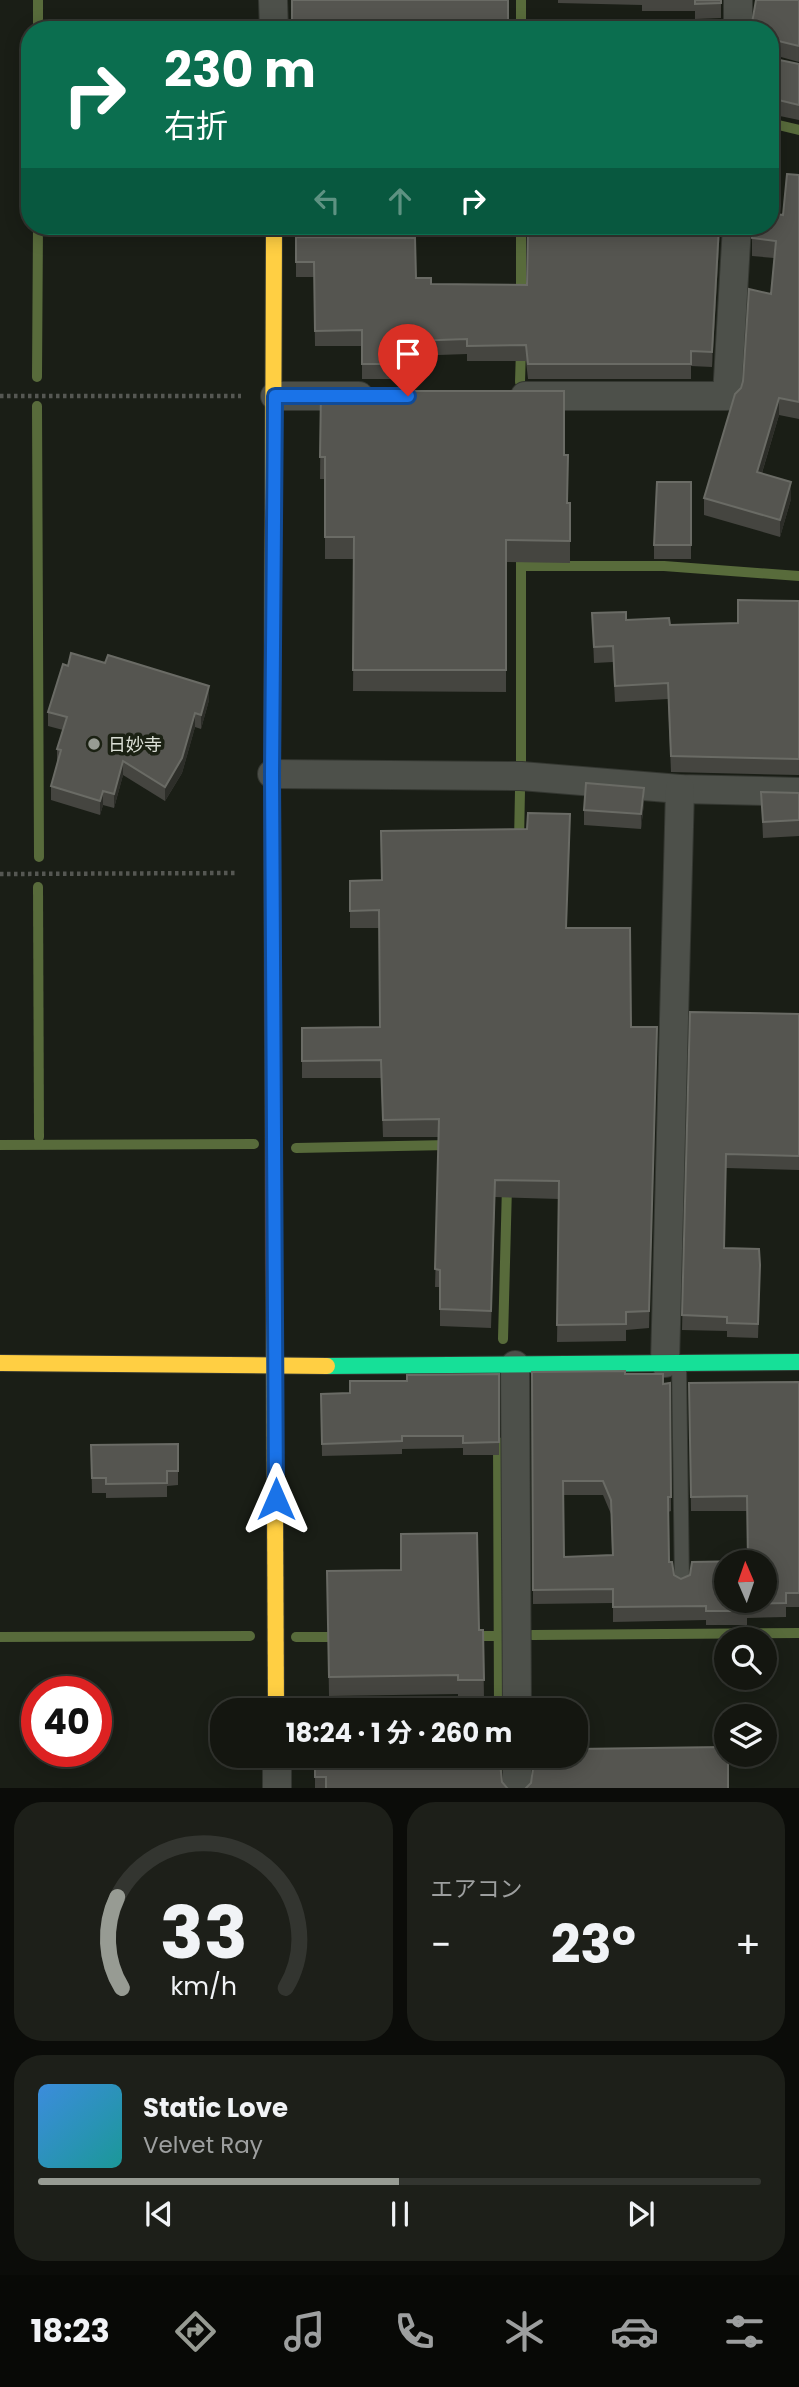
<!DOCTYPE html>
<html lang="ja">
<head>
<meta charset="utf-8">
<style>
  body { margin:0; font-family:Poppins,"Noto Sans JP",sans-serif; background:#1d1f19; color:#f1f3f6; height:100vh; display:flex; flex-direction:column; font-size:26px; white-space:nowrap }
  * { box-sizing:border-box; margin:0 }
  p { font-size:23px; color:#9d9f9f }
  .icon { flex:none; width:38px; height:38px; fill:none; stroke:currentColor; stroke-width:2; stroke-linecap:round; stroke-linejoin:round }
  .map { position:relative; height:1788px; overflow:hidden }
  .panel { display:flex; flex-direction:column; gap:14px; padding:14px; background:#0b0c09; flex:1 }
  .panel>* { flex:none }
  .top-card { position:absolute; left:21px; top:21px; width:758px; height:214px; border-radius:28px; box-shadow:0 4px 18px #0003,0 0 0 2px #333530; background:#0b6e4f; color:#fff; overflow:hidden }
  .needle { width:46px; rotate:358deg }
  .tools { position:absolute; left:714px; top:1550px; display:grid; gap:14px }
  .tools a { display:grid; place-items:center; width:63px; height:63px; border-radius:50%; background:#141610; box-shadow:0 4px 18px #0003,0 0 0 2px #333530; font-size:35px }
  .speed { position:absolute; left:21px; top:1676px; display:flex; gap:14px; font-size:35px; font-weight:700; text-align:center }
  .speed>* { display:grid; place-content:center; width:91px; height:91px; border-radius:50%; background:#141610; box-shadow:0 4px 18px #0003,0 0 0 2px #333530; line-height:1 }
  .speed .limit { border:10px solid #d22; background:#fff; color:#111 }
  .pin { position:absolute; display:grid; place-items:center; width:60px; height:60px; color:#fff; margin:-72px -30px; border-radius:50% 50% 50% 0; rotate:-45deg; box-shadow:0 0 7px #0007 }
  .pin .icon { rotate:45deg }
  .me { position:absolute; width:77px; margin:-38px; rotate:0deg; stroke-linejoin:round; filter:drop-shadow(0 0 5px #0008) }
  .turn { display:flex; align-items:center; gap:24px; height:147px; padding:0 28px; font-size:32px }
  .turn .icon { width:91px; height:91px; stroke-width:2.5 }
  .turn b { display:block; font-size:49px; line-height:60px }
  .lanes { display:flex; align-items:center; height:66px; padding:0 28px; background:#0003; justify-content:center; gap:35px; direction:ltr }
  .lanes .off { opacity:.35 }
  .big { font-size:52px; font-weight:700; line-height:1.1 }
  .panel .widget { flex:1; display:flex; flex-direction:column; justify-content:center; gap:10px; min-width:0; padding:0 24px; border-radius:28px; background:#1d1f19 }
  .panel .dial { align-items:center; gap:0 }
  .dial svg { height:182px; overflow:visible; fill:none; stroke:#333530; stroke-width:7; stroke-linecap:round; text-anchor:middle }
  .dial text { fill:#f1f3f6; stroke:none }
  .song { display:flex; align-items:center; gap:21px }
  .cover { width:84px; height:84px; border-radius:10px; background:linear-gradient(135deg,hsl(210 70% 55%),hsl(180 70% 35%)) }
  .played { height:7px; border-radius:4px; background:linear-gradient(90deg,#979b93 50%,#333530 50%) }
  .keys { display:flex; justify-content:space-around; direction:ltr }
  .heat { display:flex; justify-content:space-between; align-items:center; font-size:38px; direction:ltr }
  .panel .tiles { flex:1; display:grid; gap:14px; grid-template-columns:1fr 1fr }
  .widget:last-child { grid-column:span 2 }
  .trip { position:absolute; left:210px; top:1698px; width:378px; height:70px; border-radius:28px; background:#141610; box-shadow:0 4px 18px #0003,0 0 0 2px #333530; font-weight:700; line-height:70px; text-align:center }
  .tabs { display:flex; height:112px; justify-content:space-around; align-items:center; background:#080906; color:#9d9f9f }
  .tabs .icon { width:49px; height:49px }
  .tabs .on { color:#979b93 }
  .tabs b { font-size:32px; color:#f1f3f6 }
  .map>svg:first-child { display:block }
</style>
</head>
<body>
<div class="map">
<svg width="799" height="1789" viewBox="0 0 799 1789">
  <rect width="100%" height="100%" fill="#1a1e16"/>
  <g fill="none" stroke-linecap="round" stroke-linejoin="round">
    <g stroke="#586b3b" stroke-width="10">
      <path d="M 38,30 L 38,0"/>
      <path d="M 521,30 L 521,0"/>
      <path d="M 770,123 L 799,130"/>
      <path d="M 521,295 L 521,226"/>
      <path d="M 37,377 L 38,226"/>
      <path d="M 520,382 L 521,349"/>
      <path d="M 37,406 L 39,857"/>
      <path d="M 521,566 L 664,566 L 799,576"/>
      <path d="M 521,762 L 521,549"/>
      <path d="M 519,842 L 520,790"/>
      <path d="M 38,887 L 39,1137"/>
      <path d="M 0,1145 L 254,1144"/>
      <path d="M 296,1148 L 449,1145"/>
      <path d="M 503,1339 L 507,1186"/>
      <path d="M 498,1442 L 499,1710"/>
      <path d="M 532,1635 L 799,1633"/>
      <path d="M 471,1636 L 499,1636"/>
      <path d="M 0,1637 L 250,1636"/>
      <path d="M 296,1637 L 341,1637"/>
      <path d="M 499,1755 L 499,1789"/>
    </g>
    <defs>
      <path id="lane" d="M 679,1365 L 682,1584"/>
      <g id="street">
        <path d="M 273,0 L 274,30"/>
        <path d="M 738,30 L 738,0"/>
        <path d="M 275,396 L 359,396"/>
        <path d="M 525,396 L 727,396 L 737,226"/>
        <path d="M 272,774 L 521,776 L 680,789 L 799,792"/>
        <path d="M 665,1363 L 680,789"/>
        <path d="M 515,1365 L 517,1710"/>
        <path d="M 277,1755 L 277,1789"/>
        <path d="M 517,1755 L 517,1789"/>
      </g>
      <path id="fast" d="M 327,1366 L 799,1362"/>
      <g id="slow">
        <path d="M 272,795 L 274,226"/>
        <path d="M 274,1302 L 276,1710"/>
        <path d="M 0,1363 L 327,1366"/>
      </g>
      <path id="jam" d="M 272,795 L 274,1302"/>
    </defs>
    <use href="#lane" stroke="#343731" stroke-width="16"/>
    <use href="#street" stroke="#343731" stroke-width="30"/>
    <use href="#fast" stroke="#343731" stroke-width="18"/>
    <use href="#slow" stroke="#343731" stroke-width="18"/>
    <use href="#jam" stroke="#343731" stroke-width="18"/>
    <g stroke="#555752" stroke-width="4.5" stroke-dasharray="3.5 3.5" stroke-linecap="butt">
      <path d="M 0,396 L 241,396"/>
      <path d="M 0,874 L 237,873"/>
    </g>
    <use href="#lane" stroke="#4d504a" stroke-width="14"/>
    <use href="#street" stroke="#4d504a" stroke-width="28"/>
    <use href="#fast" stroke="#16e098" stroke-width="16"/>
    <use href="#slow" stroke="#ffcf43" stroke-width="16"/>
    <use href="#jam" stroke="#f24e42" stroke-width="16"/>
  </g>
  <g fill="#454540" fill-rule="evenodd">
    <path d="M 558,0 L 721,0 L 721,18 L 695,19 L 695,11 L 642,11 L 642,5 L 558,3 Z"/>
    <path d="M 755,0 L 799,0 L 799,62 L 770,54 L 770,30 L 752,30 L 755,7 Z"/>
    <path d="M 770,58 L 799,64 L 799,120 L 770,114 Z"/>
    <path d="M 799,175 L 799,419 L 779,415 L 762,473 L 791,499 L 780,537 L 704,515 L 704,498 L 771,294 L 774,258 L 752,256 L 752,238 L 783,215 Z"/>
    <path d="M 720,226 L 712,367 L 691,366 L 691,379 L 528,379 L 526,361 L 467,361 L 467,354 L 410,356 L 411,379 L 362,379 L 362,346 L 315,346 L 314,277 L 296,277 L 296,237 L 416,278 L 431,284 L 527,285 Z"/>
    <path d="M 321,391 L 564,455 L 567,503 L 570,503 L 570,563 L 506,562 L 506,692 L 353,691 L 354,559 L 325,559 L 325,479 L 320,479 Z"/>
    <path d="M 691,482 L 691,559 L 654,559 L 654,545 Z"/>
    <path d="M 799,601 L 799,775 L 671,772 L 668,699 L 615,702 L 613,662 L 594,663 L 592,613 L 626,620 L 670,625 L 738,623 Z"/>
    <path d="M 209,700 L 201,729 L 195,727 L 182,773 L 165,801 L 123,775 L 114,808 L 103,805 L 100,815 L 51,800 L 51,786 L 57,763 L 57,749 L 63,730 L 48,726 L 48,712 Z"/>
    <path d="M 761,792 L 799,793 L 799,836 L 763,838 Z"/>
    <path d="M 644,803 L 641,829 L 584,825 L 584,810 Z"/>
    <path d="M 570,831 L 566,928 L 631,1027 L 657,1027 L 649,1328 L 626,1330 L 626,1341 L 557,1342 L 559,1199 L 495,1197 L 491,1328 L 440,1326 L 440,1287 L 435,1287 L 439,1137 L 383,1137 L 381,1078 L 302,1078 L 302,1028 L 380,1027 L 379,928 L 350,928 L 350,881 L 382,880 Z"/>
    <path d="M 690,1012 L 799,1014 L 799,1170 L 726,1168 L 724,1248 L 760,1279 L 758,1338 L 727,1337 L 727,1331 L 682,1330 Z"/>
    <path d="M 532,1372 L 625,1374 L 663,1384 L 670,1383 L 671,1511 L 668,1512 L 669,1562 L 674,1575 L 681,1579 L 748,1561 L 747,1511 L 691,1511 L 689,1383 L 799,1382 L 799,1607 L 786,1607 L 786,1617 L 747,1618 L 747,1625 L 706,1625 L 706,1620 L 613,1622 L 613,1603 L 533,1604 ZM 563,1495 L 603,1495 L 611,1514 L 612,1555 L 564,1557 Z"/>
    <path d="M 499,1374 L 499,1455 L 463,1455 L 463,1448 L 402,1449 L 402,1454 L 322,1456 L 321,1394 L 350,1393 L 407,1381 Z"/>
    <path d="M 178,1444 L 178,1485 L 167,1486 L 167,1497 L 106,1498 L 106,1493 L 92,1493 L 91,1445 Z"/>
    <path d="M 327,1571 L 479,1630 L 483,1630 L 484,1699 L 458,1699 L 458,1694 L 329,1696 Z"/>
    <path d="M 315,1755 L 489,1763 L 508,1788 L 315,1789 Z"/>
  </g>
  <g fill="#2d2e29">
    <path d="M 772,38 L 772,54 L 770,54 L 770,39 Z"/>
    <path d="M 719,226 L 720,227 L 712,367 L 712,352 Z"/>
    <path d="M 779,398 L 779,415 L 757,489 L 757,472 Z"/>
    <path d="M 791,482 L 791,499 L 780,537 L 780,520 Z"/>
    <path d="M 209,686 L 209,700 L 201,729 L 201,715 Z"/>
    <path d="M 195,713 L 195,727 L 182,773 L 165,801 L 165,787 Z"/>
    <path d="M 123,761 L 123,775 L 114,808 L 114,794 Z"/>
    <path d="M 644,788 L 644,803 L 641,829 L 641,814 Z"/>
    <path d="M 103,791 L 103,805 L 100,815 L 100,801 Z"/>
  </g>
  <g fill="#555550" stroke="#6a6b65" stroke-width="2" fill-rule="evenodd">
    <rect x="292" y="0" width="216" height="30"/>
    <path d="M 695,0 L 721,0 L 721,3 L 695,4 Z"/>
    <path d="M 756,0 L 799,0 L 799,46 L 770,39 L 770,30 L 763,30 L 764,26 L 752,23 Z"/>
    <path d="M 770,58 L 799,64 L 799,105 L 770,98 Z"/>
    <path d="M 787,174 L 799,175 L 799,402 L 779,398 L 757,472 L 791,482 L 780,520 L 704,498 L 735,394 L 741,388 L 743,381 L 749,289 L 771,294 L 776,241 L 752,238 L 753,226 L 770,226 L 770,213 L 783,215 Z"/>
    <path d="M 528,226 L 719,226 L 712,352 L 691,351 L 691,364 L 528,364 L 526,345 L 467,346 L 467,339 L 410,341 L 411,364 L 362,364 L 362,330 L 315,331 L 314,262 L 296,262 L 296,237 L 415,238 L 416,278 L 431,278 L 431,284 L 527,285 Z"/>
    <path d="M 321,391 L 564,391 L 564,455 L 568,455 L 567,503 L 570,503 L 570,541 L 506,540 L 506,670 L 353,670 L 354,537 L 325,537 L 325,457 L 320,457 Z"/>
    <path d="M 657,482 L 691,482 L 691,545 L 654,545 Z"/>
    <path d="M 738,600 L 799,601 L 799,759 L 671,756 L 668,683 L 615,686 L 613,646 L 594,647 L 592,613 L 626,612 L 626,620 L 669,618 L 670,625 L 738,623 Z"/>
    <path d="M 71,653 L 105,663 L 108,655 L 209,686 L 201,715 L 195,713 L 182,758 L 165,787 L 123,761 L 114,794 L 103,791 L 100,801 L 51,786 L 61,750 L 57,749 L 67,717 L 48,712 L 63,664 L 68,666 Z"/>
    <path d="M 586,783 L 644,788 L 641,814 L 584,810 Z"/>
    <path d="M 761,792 L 799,793 L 799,820 L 763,822 Z"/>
    <path d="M 528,813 L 570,814 L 566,928 L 630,928 L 631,1027 L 657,1027 L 649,1311 L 626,1312 L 626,1324 L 557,1325 L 559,1181 L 495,1180 L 491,1311 L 440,1309 L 440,1270 L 435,1269 L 439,1119 L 383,1120 L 381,1060 L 302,1061 L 302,1028 L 380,1027 L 379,910 L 350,911 L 350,881 L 382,880 L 381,831 L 527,829 Z"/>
    <path d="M 690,1012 L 799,1014 L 799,1156 L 726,1154 L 724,1248 L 759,1249 L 760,1265 L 758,1324 L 727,1323 L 727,1317 L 682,1315 Z"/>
    <path d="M 625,1371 L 625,1374 L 663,1374 L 663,1384 L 670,1383 L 671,1497 L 668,1497 L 669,1562 L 672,1562 L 674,1575 L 681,1579 L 690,1575 L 692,1562 L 748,1561 L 747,1496 L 691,1497 L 689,1383 L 799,1382 L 799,1593 L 786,1593 L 786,1603 L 747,1604 L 747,1611 L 706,1611 L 706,1606 L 613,1607 L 613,1589 L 533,1590 L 532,1372 ZM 563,1481 L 603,1481 L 611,1500 L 613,1555 L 564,1557 ZM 726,1563 L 765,1563 L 765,1601 L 726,1601 Z"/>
    <path d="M 499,1374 L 499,1442 L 463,1443 L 463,1436 L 402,1436 L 402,1441 L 322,1444 L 321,1394 L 350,1393 L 350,1381 L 407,1381 L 407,1375 Z"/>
    <path d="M 178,1444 L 178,1471 L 167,1471 L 167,1483 L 106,1484 L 106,1478 L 92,1478 L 91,1445 Z"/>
    <path d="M 477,1533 L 479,1630 L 483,1630 L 484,1680 L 458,1680 L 458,1675 L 329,1677 L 327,1571 L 401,1570 L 401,1534 Z"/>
    <path d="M 722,1747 L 722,1752 L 726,1752 L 726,1755 L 728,1755 L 728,1789 L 525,1789 L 531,1783 L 534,1762 L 551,1761 L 551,1755 L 576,1755 L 576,1749 Z"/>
    <path d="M 315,1755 L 489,1755 L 489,1763 L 500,1763 L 502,1782 L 508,1789 L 326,1789 L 326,1777 L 315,1777 Z"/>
  </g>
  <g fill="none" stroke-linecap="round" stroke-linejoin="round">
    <defs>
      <path id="route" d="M 276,1499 L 272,774 L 275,396 L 408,396"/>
    </defs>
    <use href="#route" stroke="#114b97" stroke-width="18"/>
    <use href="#route" stroke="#1a73e8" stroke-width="12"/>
  </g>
  <circle fill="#979b93" stroke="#1b2113" stroke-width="2.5" cx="94" cy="744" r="7"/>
  <g text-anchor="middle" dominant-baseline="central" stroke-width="7" stroke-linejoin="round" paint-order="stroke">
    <g font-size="18" fill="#dbdfd6" stroke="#1b2113" text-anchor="start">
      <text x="108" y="744">日妙寺</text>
    </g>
  </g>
</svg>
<div class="tools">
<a><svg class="needle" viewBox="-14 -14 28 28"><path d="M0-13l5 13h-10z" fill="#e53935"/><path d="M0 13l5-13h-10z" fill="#9d9f9f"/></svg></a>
<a><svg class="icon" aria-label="search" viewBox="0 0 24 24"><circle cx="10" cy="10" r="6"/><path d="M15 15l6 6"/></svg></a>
<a><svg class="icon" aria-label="layers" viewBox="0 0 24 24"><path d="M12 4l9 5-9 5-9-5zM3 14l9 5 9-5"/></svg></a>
</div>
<div class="speed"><div class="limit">40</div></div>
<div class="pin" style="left:408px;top:396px;background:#d93025"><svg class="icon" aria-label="arrive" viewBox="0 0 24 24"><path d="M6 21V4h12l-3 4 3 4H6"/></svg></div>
<svg class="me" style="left:276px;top:1499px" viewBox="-20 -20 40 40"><path d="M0-17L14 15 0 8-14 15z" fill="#1a73e8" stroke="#fff" stroke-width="4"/></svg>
<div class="trip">18:24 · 1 分 · 260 m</div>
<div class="top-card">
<div class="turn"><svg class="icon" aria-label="right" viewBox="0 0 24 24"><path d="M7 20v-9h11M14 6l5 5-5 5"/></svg><div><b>230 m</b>右折</div></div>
<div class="lanes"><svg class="icon off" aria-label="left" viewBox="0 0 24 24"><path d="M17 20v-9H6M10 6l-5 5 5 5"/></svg><svg class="icon off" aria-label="ahead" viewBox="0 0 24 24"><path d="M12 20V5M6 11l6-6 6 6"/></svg><svg class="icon" aria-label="right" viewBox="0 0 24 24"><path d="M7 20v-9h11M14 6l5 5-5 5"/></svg></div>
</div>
</div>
<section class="panel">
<div class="tiles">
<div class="widget dial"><svg viewBox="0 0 100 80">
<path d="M14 69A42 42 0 1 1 86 69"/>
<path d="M14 69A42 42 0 0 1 12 29" stroke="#979b93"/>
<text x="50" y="56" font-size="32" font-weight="700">33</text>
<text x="50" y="72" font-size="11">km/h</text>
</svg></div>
<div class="widget"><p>エアコン</p>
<div class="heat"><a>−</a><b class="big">23°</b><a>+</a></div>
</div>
<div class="widget">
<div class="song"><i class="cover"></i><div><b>Static Love</b><p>Velvet Ray</p></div></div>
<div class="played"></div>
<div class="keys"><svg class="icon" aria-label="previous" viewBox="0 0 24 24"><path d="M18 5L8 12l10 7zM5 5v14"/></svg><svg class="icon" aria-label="pause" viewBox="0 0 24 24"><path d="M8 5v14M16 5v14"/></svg><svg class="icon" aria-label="next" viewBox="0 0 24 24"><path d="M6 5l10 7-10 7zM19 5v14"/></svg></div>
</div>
</div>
</section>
<nav class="tabs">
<b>18:23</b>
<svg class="icon on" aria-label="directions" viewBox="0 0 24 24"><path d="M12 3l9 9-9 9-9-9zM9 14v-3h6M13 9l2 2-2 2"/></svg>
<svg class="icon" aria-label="music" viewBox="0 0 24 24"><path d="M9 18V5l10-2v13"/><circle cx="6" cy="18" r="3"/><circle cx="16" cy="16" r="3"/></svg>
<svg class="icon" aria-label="phone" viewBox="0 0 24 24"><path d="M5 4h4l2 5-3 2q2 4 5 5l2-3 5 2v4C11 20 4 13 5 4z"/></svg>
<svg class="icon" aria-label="climate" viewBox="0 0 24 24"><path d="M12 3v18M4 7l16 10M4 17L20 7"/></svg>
<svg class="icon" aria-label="car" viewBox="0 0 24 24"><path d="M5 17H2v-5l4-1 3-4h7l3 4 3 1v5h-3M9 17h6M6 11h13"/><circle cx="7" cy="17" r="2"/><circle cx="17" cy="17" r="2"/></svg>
<svg class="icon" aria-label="filters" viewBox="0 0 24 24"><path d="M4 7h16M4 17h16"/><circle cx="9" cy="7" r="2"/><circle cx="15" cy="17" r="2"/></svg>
</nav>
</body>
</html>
